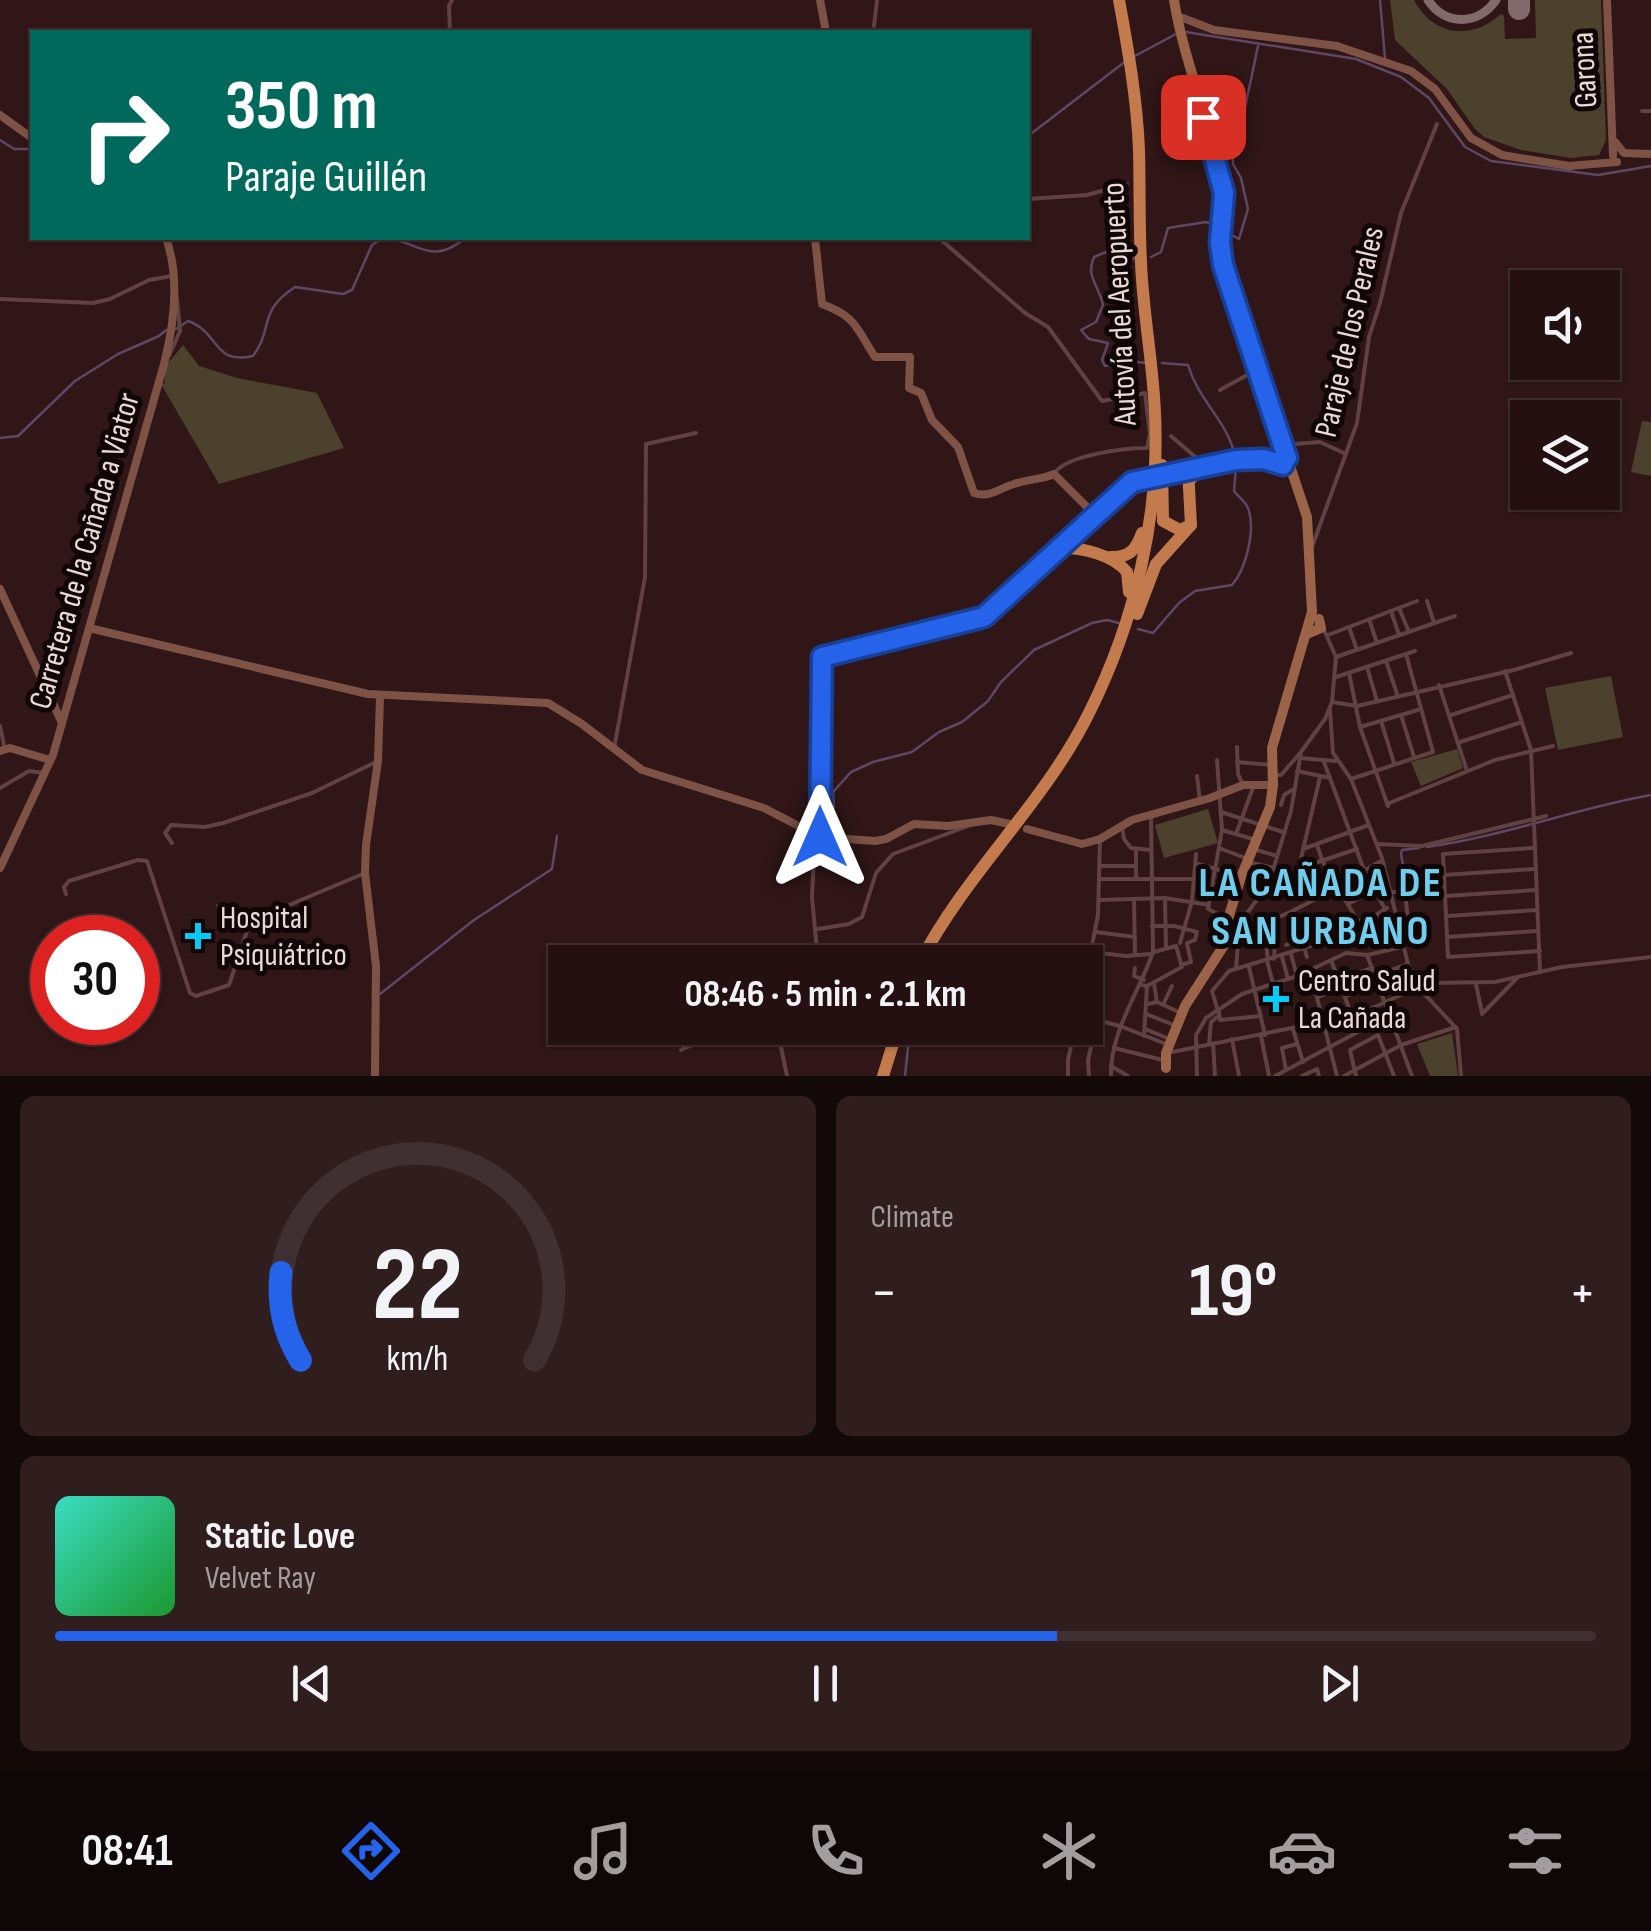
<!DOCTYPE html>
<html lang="en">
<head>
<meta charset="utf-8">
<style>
  body { margin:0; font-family:"Sofia Sans Condensed",sans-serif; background:#301e1f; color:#f1f3f6; height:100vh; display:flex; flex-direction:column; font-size:38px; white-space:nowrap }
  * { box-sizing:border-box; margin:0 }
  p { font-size:32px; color:#a39d9f }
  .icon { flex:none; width:55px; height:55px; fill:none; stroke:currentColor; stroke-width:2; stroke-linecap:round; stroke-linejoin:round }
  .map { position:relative; height:1076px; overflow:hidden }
  .panel { display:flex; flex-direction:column; gap:20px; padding:20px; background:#140909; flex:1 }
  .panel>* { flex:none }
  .top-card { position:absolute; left:30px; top:30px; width:1000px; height:210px; border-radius:0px; box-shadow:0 2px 8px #0004,0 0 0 2px #413031; background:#00695c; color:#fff; overflow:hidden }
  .controls { position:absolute; left:1510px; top:270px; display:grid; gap:20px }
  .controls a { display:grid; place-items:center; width:110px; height:110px; border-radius:0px; background:#241011; box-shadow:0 2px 8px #0004,0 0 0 2px #413031; font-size:50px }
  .speed { position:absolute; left:30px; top:915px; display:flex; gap:20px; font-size:50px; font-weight:700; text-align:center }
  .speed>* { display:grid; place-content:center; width:130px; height:130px; border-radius:50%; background:#241011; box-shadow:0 2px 8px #0004,0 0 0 2px #413031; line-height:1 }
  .speed .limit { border:15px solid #d22; background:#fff; color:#111 }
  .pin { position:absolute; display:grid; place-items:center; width:85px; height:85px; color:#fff; margin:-42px; border-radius:20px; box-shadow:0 5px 15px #0006 }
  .me { position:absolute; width:110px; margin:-55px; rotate:0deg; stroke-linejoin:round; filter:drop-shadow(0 0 8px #0008) }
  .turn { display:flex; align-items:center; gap:35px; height:210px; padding:0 30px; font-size:45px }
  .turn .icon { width:130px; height:130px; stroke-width:2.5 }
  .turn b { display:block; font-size:70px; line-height:85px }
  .big { font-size:75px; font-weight:700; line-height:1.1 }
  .panel .card { flex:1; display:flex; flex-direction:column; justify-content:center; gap:15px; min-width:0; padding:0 35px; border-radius:15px; background:#301e1f }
  .panel .dial { align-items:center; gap:0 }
  .dial svg { height:260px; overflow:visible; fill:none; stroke:#413031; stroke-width:7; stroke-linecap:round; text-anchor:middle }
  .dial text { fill:#f1f3f6; stroke:none }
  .song { display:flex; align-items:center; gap:30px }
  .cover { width:120px; height:120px; border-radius:15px; background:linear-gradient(135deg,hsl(170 70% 55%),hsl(130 70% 35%)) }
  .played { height:10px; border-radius:5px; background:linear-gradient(90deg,#2563eb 65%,#413031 65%) }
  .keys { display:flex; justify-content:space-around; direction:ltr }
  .heat { display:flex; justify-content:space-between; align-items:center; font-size:55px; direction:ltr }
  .panel .tiles { flex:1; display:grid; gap:20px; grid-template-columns:1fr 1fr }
  .card:last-child { grid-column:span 2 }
  .trip { position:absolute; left:548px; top:945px; width:555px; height:100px; border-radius:0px; background:#241011; box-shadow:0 2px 8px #0004,0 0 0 2px #413031; font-weight:700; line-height:100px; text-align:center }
  .menu { display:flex; height:160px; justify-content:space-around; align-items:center; background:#0e0607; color:#a39d9f }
  .menu .icon { width:70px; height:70px }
  .menu .selected { color:#2563eb }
  .menu b { font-size:45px; color:#f1f3f6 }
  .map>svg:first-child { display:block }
</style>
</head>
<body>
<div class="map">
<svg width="1651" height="1076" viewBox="0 0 1651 1076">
  <rect width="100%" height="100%" fill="#301617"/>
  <g fill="#4b412d">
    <path d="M 1390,0 L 1414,0 C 1433,36 1471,41 1501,14 L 1504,16 L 1505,39 L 1536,38 L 1535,0 L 1601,0 L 1606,140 L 1599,155 L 1571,158 L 1521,150 L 1484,137 L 1475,129 L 1447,89 L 1395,40 Z"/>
    <path d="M 183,345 L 199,366 L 237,378 L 317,393 L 344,448 L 219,484 L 161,384 L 165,383 L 164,368 Z"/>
    <path d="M 1642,421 L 1651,422 L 1651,476 L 1631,472 Z"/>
    <path d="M 1611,676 L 1623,737 L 1558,750 L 1545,688 Z"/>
    <path d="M 1457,749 L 1463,768 L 1421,786 L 1411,762 Z"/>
    <path d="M 1208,809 L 1218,843 L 1164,858 L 1155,825 Z"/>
    <path d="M 1452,1033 L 1458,1076 L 1430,1076 L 1417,1044 Z"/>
  </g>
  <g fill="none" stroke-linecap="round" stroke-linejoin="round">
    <g stroke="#5d4765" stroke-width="2.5">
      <path d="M 1380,0 L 1385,58"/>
      <path d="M 1186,32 L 1356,59 L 1401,77 L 1429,98 L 1465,147 L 1491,161 L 1598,175 L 1651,166"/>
      <path d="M 1133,57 L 1178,33"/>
      <path d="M 1028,136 L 1126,61"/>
      <path d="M 0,140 L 14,149 L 28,149 L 32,144"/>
      <path d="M 1226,232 L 1239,239 L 1248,209 L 1241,178 L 1233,164 L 1233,145 L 1243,135 L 1241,127 L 1258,46"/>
      <path d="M 386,238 C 418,241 431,267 465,238"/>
      <path d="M 1151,257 L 1161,252 L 1168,228 L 1206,222 L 1218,226"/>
      <path d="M 1134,258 L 1127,266 L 1116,263 L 1106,252 L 1094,257 C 1085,276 1100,288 1103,305 L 1096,322 L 1081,330 L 1089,339 L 1108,343 L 1102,360 L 1105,366 L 1129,361 L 1146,363"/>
      <path d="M 176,329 L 188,321 C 221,333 212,365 253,356 C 274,328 257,312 295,287 L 343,294 L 352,290 L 372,245 L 383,238"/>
      <path d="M 1162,363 L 1188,365 C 1199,402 1227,420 1235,456"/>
      <path d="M 0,438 L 18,436 L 75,381 L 118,354 L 159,336 L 166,330"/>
      <path d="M 1138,629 L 1153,633 L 1179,603 L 1195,591 L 1232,585 C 1246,569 1255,532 1249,511 C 1247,502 1239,498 1234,491 L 1236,466"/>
      <path d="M 834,808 L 833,792 L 851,772 L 873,762 L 912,752 L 939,732 L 962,722 L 988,701 L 1001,682 L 1034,650 L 1092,623 L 1107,620 L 1119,623"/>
      <path d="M 1427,847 C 1501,837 1577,808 1651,795"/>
      <path d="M 1406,881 L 1401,854 L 1402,850 L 1419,848"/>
      <path d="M 1079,962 L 1082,954 L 1087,952"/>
      <path d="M 380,994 L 474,920 L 552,869 L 557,836"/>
      <path d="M 905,1076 L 908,1048 L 919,1028"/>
    </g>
    <path stroke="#806a6a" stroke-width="9" d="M 1428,0 C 1445,26 1478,26 1496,0"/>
    <path stroke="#806a6a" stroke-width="22" d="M 1519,0 L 1519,9"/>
    <g stroke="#604242" stroke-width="4">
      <path d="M 874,26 L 877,0"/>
      <path d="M 450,32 L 449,6 L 452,0"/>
      <path d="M 1642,111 L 1651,111"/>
      <path d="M 1028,199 L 1087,195 L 1127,184"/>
      <path d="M 939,238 L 1025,313 L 1048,327 L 1102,401 L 1145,393 L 1150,434 L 1147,448 C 1125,448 1065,455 1054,474"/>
      <path d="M 0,299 L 93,303 L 110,299 L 149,280 L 172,276"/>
      <path d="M 169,356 L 180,331 L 177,298"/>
      <path d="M 1220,390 L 1258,369"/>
      <path d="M 1171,436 L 1200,461"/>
      <path d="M 1283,445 L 1320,442 L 1346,454"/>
      <path d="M 1312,547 L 1357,423 L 1369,337 L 1380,303 L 1401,213 L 1437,124"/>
      <path d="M 1427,601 L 1434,623"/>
      <path d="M 1399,608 L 1409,632"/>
      <path d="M 1391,611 L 1399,635"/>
      <path d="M 1369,619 L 1377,643"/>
      <path d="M 1349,627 L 1357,650"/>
      <path d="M 1328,635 L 1417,601"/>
      <path d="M 1336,657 L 1455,616"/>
      <path d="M 1386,661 L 1397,694"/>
      <path d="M 1367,667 L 1377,701"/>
      <path d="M 1505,671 L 1531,750 L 1540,972"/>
      <path d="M 1349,673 L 1360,727 L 1388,806"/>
      <path d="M 1336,677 L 1415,651"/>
      <path d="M 1439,685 L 1467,771"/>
      <path d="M 1332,702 L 1357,706 L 1514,670 L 1571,653"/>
      <path d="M 1330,710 L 1333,753 L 1351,779 L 1382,858 L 1408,964 L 1418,987 L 1457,1029 L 1461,1076"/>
      <path d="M 1401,715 L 1414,757"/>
      <path d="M 1451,715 L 1513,695"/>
      <path d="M 1381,721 L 1394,763"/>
      <path d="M 0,726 L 5,750"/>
      <path d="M 1360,727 L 1418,710"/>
      <path d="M 1460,742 L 1522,722"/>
      <path d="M 1237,747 L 1238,774 L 1243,785"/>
      <path d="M 614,749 L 645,577 L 646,444 L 696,433"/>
      <path d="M 1300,758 L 1335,761"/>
      <path d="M 1217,760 L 1222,830 L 1208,909 L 1224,917"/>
      <path d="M 1237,762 L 1272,765"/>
      <path d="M 1324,762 L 1364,870 L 1385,909"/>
      <path d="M 1297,771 L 1330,778"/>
      <path d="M 1276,775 L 1281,775 L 1301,752"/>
      <path d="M 1197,776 L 1200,801"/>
      <path d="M 1351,779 L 1433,752 L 1406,654"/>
      <path d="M 0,788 L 29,771 L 44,773"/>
      <path d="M 1387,804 L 1495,760 L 1553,746"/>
      <path d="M 1281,805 L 1284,795 L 1294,789"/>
      <path d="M 1221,812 L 1283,832"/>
      <path d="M 1122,826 L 1124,839 L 1131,848 L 1151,850"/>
      <path d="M 1222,830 L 1256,840"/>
      <path d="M 1236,834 L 1254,785"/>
      <path d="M 815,836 L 812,897 L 818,962"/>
      <path d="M 820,837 L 822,657 L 977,620 L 1056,550"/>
      <path d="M 172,843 L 165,833 L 171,825 L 205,827 L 223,823 L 312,793 L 378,761"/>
      <path d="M 1377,844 L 1422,846 L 1546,816"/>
      <path d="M 1317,845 L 1323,862 L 1357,920 L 1365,922 L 1387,908"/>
      <path d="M 1219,848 L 1248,859"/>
      <path d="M 1533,848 L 1443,854 L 1448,957 L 1540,951"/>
      <path d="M 1303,849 L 1369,825"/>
      <path d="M 1136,850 L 1136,878"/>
      <path d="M 1257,850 L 1277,856"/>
      <path d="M 1252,863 L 1274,868 L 1323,895"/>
      <path d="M 1198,864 L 1237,875"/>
      <path d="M 1101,866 L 1136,866"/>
      <path d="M 1300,868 L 1357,849"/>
      <path d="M 1444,875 L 1534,869"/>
      <path d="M 1099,879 L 1195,879"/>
      <path d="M 1296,880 L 1320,777"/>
      <path d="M 1389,892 L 1405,892 L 1409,930"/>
      <path d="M 66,894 L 64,887 L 69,881 L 138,860 L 147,861 L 190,993 L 196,996 L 229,985 L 249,925 L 256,917"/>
      <path d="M 1446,896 L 1536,890"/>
      <path d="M 1165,898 L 1166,948"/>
      <path d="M 1100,900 L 1165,898 L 1209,905"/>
      <path d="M 1134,900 L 1135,955"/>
      <path d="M 1348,904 L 1387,883"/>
      <path d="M 218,906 L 239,915 L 263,916 L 365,873"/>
      <path d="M 1293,911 L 1307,957"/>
      <path d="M 1447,916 L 1537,910"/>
      <path d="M 1152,926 L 1174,926 L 1197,932 L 1195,940 L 1187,943 L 1191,962 L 1181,965"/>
      <path d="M 1231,928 L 1237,927 L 1269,883 L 1291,811 L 1301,752 L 1325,719 L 1332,702 L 1336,657 L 1324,630"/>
      <path d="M 818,929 L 849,924 L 862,917 L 876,873 L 893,854 L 968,826"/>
      <path d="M 1253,930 L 1253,944 L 1267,942 L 1267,920"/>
      <path d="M 1096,932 L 1135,937"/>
      <path d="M 1229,933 C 1285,922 1331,889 1381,861"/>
      <path d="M 1447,937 L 1537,931"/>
      <path d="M 1180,943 L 1192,901 L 1196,854"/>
      <path d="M 1266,943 L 1268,960"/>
      <path d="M 1286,945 L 1311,935"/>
      <path d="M 1092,952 L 1126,956 L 1151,954"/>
      <path d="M 1291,954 L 1297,976"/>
      <path d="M 1367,955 L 1412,1076"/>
      <path d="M 1282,957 L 1288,979"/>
      <path d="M 1274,959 L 1275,941"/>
      <path d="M 1331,960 L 1352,1016"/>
      <path d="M 1267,961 L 1273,983"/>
      <path d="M 1249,967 L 1265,1035"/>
      <path d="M 1135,968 L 1134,976 L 1144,980"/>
      <path d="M 1236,969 L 1239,931"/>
      <path d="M 1310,970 L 1337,1076"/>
      <path d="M 1375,976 L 1408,964"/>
      <path d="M 1339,980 L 1372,968"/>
      <path d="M 1085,981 L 1098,915 L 1100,839"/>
      <path d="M 1154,983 L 1157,1002"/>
      <path d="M 1476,984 L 1482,1013"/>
      <path d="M 1142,985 L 1147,986 L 1182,967 L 1176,946 L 1154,952"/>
      <path d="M 1345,996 L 1378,984"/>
      <path d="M 1318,997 L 1342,988"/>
      <path d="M 1148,1004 L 1157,1002 L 1181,1013"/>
      <path d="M 1163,1005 L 1172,986"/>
      <path d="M 1217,1008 L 1212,991 L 1229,971 L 1323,942 L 1326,947"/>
      <path d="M 1219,1012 L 1220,1020 L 1261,1016"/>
      <path d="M 1146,1014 L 1174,1025"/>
      <path d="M 1482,1014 L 1517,978"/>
      <path d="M 1085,1017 L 1120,1026 L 1166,1044"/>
      <path d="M 777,1028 L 787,1076"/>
      <path d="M 1145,1029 L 1167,1038"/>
      <path d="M 1293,1029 L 1303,1062"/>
      <path d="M 1144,1036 L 1147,986"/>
      <path d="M 1261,1036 L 1269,1076"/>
      <path d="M 1232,1039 L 1239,1076"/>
      <path d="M 1213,1043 L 1215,1076"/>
      <path d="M 1209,1044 L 1211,1022 L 1217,1017"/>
      <path d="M 1114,1048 L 1163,1060"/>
      <path d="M 681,1050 L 729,1028"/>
      <path d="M 1172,1052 L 1357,1015 L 1427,983 L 1495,982 L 1562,967 L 1651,957"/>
      <path d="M 1111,1066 L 1128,1076"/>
      <path d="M 1286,1070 L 1282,1048 L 1297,1044"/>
      <path d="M 1068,1076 L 1068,1060 L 1075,1028"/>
      <path d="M 1089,1076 L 1088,1060 L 1097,1020"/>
      <path d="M 1111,1076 C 1110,1031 1140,991 1153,952 L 1151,815"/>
      <path d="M 1197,1076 L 1196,1035 L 1206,1018 L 1242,994 L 1297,976 L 1346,953 L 1367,955 L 1402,947"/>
      <path d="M 1275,1076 L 1390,1015"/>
      <path d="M 1302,1076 L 1317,1069 L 1319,1076"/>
      <path d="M 1344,1076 L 1401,1045 L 1456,1027"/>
      <path d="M 1356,1076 L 1350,1050 L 1378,1035 L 1394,1076"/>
    </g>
    <g stroke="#7e5346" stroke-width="8">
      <path d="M 820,0 L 826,32"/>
      <path d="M 1607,0 L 1613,155"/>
      <path d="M 1183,18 L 1214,30 L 1337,46 L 1411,71 L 1435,89 L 1471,138 L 1502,155 L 1569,166 L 1617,162"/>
      <path d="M 0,115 L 32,138"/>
      <path d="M 1615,142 L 1624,153 L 1651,154"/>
      <path d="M 815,238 L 822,304 C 857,317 856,328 875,357 L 910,357 L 909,388 L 921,393 L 932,420 L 958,447 L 974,493 C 990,498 998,489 1014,484 C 1028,479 1040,480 1054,474 L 1094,514"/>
      <path d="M 1064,542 C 1084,523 1106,499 1129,484 C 1153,469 1256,455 1283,465"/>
      <path d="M 0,589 L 62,723"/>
      <path d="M 89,628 L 368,694 L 548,703 L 582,724 L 642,770 L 764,808 L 820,837 L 875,841 L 886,839 L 914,824 L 948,826 L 991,820 L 1010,824"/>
      <path d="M 0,751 L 10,748 L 50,760"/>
      <path d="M 1027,829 L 1082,844 L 1100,839 L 1132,820 L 1210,798 L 1243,785 L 1273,785"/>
      <path d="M 0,868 L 53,755 L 164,364 C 174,325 180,277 166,238"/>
      <path d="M 375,1076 L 376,966 L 365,873 L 366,845 L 378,761 L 380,696"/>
    </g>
    <g stroke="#9b6449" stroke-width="10">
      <path d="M 1307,634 L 1321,628 L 1319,619"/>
      <path d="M 1166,1068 L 1166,1053 L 1185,1006 L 1228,939 L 1228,919 L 1241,877 L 1270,807 L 1273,785 L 1272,748 L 1312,612 L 1307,517 L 1223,265 C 1217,239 1228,214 1223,188 C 1212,124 1184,63 1174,0"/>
    </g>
    <g stroke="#c37b4e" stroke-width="12">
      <path d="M 1162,465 L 1163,521 L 1180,530 L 1191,525"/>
      <path d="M 1189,481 L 1203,466"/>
      <path d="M 1059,547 C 1082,548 1112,554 1127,572 L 1129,592"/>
      <path d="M 1110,557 C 1129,558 1136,550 1142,533"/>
      <path d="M 1137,614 L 1156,564 L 1191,525 L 1188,469"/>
      <path d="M 920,962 C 966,873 1044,804 1089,713 C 1135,621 1160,516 1155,413 C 1153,363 1143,313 1141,263 C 1139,225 1140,187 1139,150 C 1137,99 1128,49 1119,0"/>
      <path d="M 883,1076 L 898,1028"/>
    </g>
  </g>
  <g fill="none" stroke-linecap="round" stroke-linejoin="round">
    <defs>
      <path id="route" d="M 820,837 L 822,657 L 984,617 L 1132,482 L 1236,460 L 1264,459 L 1283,465 L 1282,460 L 1287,458 L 1223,265 L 1220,242 L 1224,193 L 1203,117"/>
    </defs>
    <use href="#route" stroke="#184099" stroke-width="25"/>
    <use href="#route" stroke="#2563eb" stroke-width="18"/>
  </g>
  <g fill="#02cbf9" stroke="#100606" stroke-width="4">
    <path d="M193 921h10v10h10v10h-10v10h-10v-10h-10v-10h10z"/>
    <path d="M1271 984h10v10h10v10h-10v10h-10v-10h-10v-10h10z"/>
  </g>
  <g text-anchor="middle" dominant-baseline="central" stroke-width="10" stroke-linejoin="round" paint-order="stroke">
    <g font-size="32" fill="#ebd9d8" stroke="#100606">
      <text transform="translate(1585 70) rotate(-93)">Garona</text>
      <text transform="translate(1120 304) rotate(-93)">Autovía del Aeropuerto</text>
      <text transform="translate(1350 332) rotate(-77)">Paraje de los Perales</text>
      <text transform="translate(85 551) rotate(-74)">Carretera de la Cañada a Viator</text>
    </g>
    <g font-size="32" fill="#ebd9d8" stroke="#100606" text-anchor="start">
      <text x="220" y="918">Hospital<tspan x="220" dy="37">Psiquiátrico</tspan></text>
      <text x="1298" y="981">Centro Salud<tspan x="1298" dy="37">La Cañada</tspan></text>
    </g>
    <g font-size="42" font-weight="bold" letter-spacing="2.5" fill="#6fceee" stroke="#100606">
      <text x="1321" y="883">LA CAÑADA DE<tspan x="1321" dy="48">SAN URBANO</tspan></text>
    </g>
  </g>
</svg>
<div class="controls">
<a><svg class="icon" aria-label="sound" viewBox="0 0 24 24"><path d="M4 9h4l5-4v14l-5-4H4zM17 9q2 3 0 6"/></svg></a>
<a><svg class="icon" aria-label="layers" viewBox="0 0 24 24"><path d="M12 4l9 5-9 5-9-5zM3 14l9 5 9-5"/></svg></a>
</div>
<div class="speed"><div class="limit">30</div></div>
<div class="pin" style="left:1203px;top:117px;background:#d93025"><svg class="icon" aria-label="arrive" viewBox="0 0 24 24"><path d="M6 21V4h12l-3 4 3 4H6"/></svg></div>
<svg class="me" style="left:820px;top:837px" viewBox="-20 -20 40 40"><path d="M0-17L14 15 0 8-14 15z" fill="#2563eb" stroke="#fff" stroke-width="4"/></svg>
<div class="trip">08:46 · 5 min · 2.1 km</div>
<div class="top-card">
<div class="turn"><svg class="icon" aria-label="right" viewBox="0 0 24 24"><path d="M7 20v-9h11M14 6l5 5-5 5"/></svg><div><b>350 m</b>Paraje Guillén</div></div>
</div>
</div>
<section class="panel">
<div class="tiles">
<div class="card dial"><svg viewBox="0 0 100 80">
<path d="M14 69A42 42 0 1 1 86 69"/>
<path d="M14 69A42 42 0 0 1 8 42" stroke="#2563eb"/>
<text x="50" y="56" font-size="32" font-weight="700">22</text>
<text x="50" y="72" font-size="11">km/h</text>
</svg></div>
<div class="card"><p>Climate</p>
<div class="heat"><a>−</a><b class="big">19°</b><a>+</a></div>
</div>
<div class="card">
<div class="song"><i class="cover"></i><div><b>Static Love</b><p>Velvet Ray</p></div></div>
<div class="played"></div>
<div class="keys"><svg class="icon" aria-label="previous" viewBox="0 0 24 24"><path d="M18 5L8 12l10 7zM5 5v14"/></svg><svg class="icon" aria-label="pause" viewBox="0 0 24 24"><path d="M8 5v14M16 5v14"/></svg><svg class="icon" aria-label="next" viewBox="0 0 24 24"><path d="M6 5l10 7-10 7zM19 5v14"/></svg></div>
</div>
</div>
</section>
<nav class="menu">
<b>08:41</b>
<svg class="icon selected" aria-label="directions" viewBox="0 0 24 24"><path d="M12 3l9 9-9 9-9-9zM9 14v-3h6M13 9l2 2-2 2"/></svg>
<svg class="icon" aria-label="music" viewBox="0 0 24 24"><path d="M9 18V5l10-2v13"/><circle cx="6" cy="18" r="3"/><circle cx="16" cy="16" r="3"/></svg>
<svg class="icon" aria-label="phone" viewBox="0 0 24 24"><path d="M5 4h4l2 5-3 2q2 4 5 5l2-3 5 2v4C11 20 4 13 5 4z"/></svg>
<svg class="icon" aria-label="climate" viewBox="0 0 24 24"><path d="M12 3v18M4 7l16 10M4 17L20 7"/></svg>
<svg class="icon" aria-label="car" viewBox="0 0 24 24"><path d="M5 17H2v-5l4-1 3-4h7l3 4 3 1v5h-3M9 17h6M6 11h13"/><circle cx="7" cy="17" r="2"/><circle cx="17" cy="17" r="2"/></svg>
<svg class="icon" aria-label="filters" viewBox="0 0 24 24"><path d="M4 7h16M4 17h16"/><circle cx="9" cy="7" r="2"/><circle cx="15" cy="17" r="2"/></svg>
</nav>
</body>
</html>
